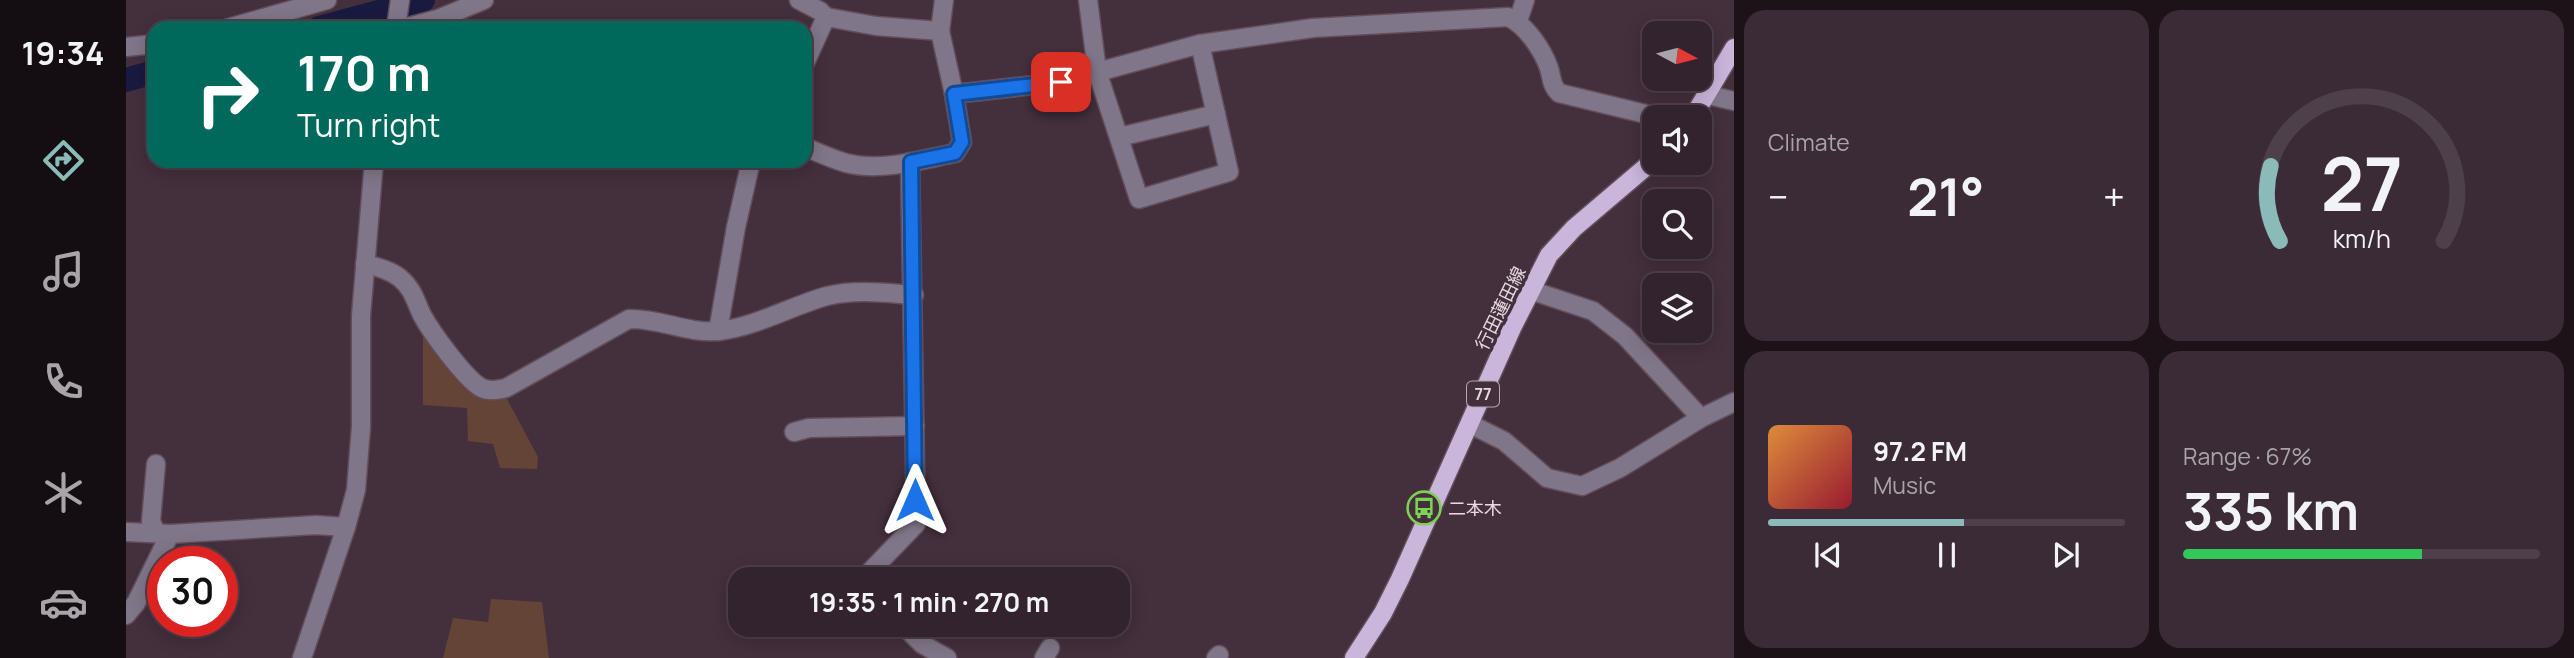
<!DOCTYPE html>
<html lang="en">
<head>
<meta charset="utf-8">
<style>
  body { margin:0; font-family:Manrope,"Noto Sans JP",sans-serif; background:#3b2b36; color:#f1f3f6; height:100vh; display:flex; flex-direction:column; font-size:26px; white-space:nowrap }
  * { box-sizing:border-box; margin:0 }
  p { font-size:23px; color:#a9a4aa }
  .icon { flex:none; width:38px; height:38px; fill:none; stroke:currentColor; stroke-width:2; stroke-linecap:round; stroke-linejoin:round }
  .map { position:relative; flex:1; overflow:hidden }
  .sheet { display:flex; flex-direction:column; gap:10px; padding:10px; background:#1c1319; width:840px }
  .sheet>* { flex:none }
  .guide { position:absolute; left:21px; top:21px; width:665px; height:147px; border-radius:21px; box-shadow:0 4px 18px #0003,0 0 0 2px #4e404a; background:#00695c; color:#fff; overflow:hidden }
  .needle { width:46px; rotate:97deg }
  .fabs { position:absolute; left:1516px; top:21px; display:grid; gap:14px }
  .fabs a { display:grid; place-items:center; width:70px; height:70px; border-radius:14px; background:#33232e; box-shadow:0 4px 18px #0003,0 0 0 2px #4e404a; font-size:35px }
  .speed { position:absolute; left:21px; top:546px; display:flex; gap:14px; font-size:35px; font-weight:700; text-align:center }
  .speed>* { display:grid; place-content:center; width:91px; height:91px; border-radius:50%; background:#33232e; box-shadow:0 4px 18px #0003,0 0 0 2px #4e404a; line-height:1 }
  .speed .limit { border:10px solid #d22; background:#fff; color:#111 }
  .pin { position:absolute; display:grid; place-items:center; width:60px; height:60px; color:#fff; margin:-30px; border-radius:14px; box-shadow:0 4px 10px #0006 }
  .me { position:absolute; width:77px; margin:-38px; rotate:0deg; stroke-linejoin:round; filter:drop-shadow(0 0 5px #0008) }
  .turn { display:flex; align-items:center; gap:24px; height:147px; padding:0 35px; font-size:32px }
  .turn .icon { width:91px; height:91px; stroke-width:2.5 }
  .turn b { display:block; font-size:49px; line-height:60px }
  .big { font-size:52px; font-weight:700; line-height:1.1 }
  .sheet .card { flex:1; display:flex; flex-direction:column; justify-content:center; gap:10px; min-width:0; padding:0 24px; border-radius:21px; background:#3b2b36 }
  .sheet .dial { align-items:center; gap:0 }
  .dial svg { height:182px; overflow:visible; fill:none; stroke:#4e404a; stroke-width:7; stroke-linecap:round; text-anchor:middle }
  .dial text { fill:#f1f3f6; stroke:none }
  .song { display:flex; align-items:center; gap:21px }
  .cover { width:84px; height:84px; border-radius:10px; background:linear-gradient(135deg,hsl(30 70% 55%),hsl(350 70% 35%)) }
  .played { height:7px; border-radius:4px; background:linear-gradient(90deg,#8bbbb9 55%,#4e404a 55%) }
  .keys { display:flex; justify-content:space-around; direction:ltr }
  .heat { display:flex; justify-content:space-between; align-items:center; font-size:38px; direction:ltr }
  .charge { height:10px; border-radius:5px; background:linear-gradient(90deg,#34c759 67%,#4e404a 0) }
  .sheet .tiles { flex:1; display:grid; gap:10px; grid-template-columns:repeat(2,1fr) }
  .trip { position:absolute; left:602px; top:567px; width:402px; height:70px; border-radius:21px; background:#33232e; box-shadow:0 4px 18px #0003,0 0 0 2px #4e404a; font-weight:700; line-height:70px; text-align:center }
  main { display:flex; flex:1; min-height:0 }
  .tab-bar { display:flex; flex-direction:column; width:126px; justify-content:space-around; align-items:center; background:#140e12; color:#a9a4aa }
  .tab-bar .icon { width:49px; height:49px }
  .tab-bar .current { color:#8bbbb9 }
  .tab-bar b { font-size:32px; color:#f1f3f6 }
  .map>svg:first-child { display:block }
</style>
</head>
<body>
<main>
<nav class="tab-bar">
<b>19:34</b>
<svg class="icon current" aria-label="directions" viewBox="0 0 24 24"><path d="M12 3l9 9-9 9-9-9zM9 14v-3h6M13 9l2 2-2 2"/></svg>
<svg class="icon" aria-label="music" viewBox="0 0 24 24"><path d="M9 18V5l10-2v13"/><circle cx="6" cy="18" r="3"/><circle cx="16" cy="16" r="3"/></svg>
<svg class="icon" aria-label="phone" viewBox="0 0 24 24"><path d="M5 4h4l2 5-3 2q2 4 5 5l2-3 5 2v4C11 20 4 13 5 4z"/></svg>
<svg class="icon" aria-label="climate" viewBox="0 0 24 24"><path d="M12 3v18M4 7l16 10M4 17L20 7"/></svg>
<svg class="icon" aria-label="car" viewBox="0 0 24 24"><path d="M5 17H2v-5l4-1 3-4h7l3 4 3 1v5h-3M9 17h6M6 11h13"/><circle cx="7" cy="17" r="2"/><circle cx="17" cy="17" r="2"/></svg>
</nav>
<div class="map">
<svg width="1608" height="658" viewBox="0 0 1608 658">
  <rect width="100%" height="100%" fill="#442f3d"/>
  <g fill="#644436">
    <path d="M 297,333 C 323,366 333,398 379,395 L 412,457 L 411,469 L 374,468 L 367,444 L 342,441 L 341,408 L 297,405 Z"/>
    <path d="M 365,599 L 416,602 L 423,658 L 317,658 L 327,618 L 362,622 Z"/>
  </g>
  <g fill="none" stroke-linecap="round" stroke-linejoin="round">
    <g stroke="#191a3f" stroke-width="24">
      <path d="M 193,28 L 297,0"/>
      <path d="M 0,80 L 28,72"/>
    </g>
    <defs>
      <g id="minor">
        <path d="M 673,0 L 694,11 L 700,17"/>
        <path d="M 962,0 L 971,71 L 1013,199 L 1103,172 L 1074,44"/>
        <path d="M 1392,21 L 1399,0"/>
        <path d="M 102,28 L 201,0"/>
        <path d="M 270,28 L 274,0"/>
        <path d="M 279,28 L 312,19 L 358,0"/>
        <path d="M 814,31 L 818,0"/>
        <path d="M 0,47 L 28,44"/>
        <path d="M 679,63 L 700,17 L 750,26 L 814,31 L 828,94"/>
        <path d="M 1582,95 L 1608,101"/>
        <path d="M 993,137 L 1090,114"/>
        <path d="M 679,147 C 693,153 706,159 720,163 C 755,172 795,160 829,153 L 836,142 L 828,94 L 935,82 L 1074,44 L 1187,28 L 1382,17 C 1400,25 1416,49 1423,68 C 1426,78 1425,85 1433,93 L 1532,117"/>
        <path d="M 239,264 C 251,267 264,270 274,278 C 287,289 289,300 296,315 C 305,332 338,377 354,387 C 362,392 372,390 380,388 L 503,319 C 533,318 562,334 593,331 C 632,326 665,306 701,296 C 730,289 759,293 788,295"/>
        <path d="M 1404,290 L 1467,311 L 1499,336 L 1575,418"/>
        <path d="M 592,331 L 610,227 L 625,161"/>
        <path d="M 1344,424 L 1378,441 L 1421,478 L 1456,486 L 1494,468 L 1575,418 L 1608,402"/>
        <path d="M 668,432 L 683,428 L 789,426"/>
        <path d="M 0,532 L 44,534 L 190,525 L 220,527"/>
        <path d="M 30,533 L 25,521 L 30,464"/>
        <path d="M 737,579 L 790,524 L 784,162"/>
        <path d="M 0,615 L 10,603 L 44,534"/>
        <path d="M 777,625 L 796,644 L 821,658"/>
        <path d="M 176,658 L 220,527 L 230,490 L 235,427 L 235,316 L 248,161"/>
        <path d="M 918,658 L 924,648"/>
        <path d="M 1090,658 L 1093,655"/>
      </g>
      <g id="major">
        <path d="M 1567,117 L 1608,48"/>
        <path d="M 1228,658 L 1257,613 L 1274,579 L 1386,328 L 1423,255 L 1448,228 L 1528,160"/>
      </g>
    </defs>
    <use href="#minor" stroke="#624e5b" stroke-width="21"/>
    <use href="#major" stroke="#624e5b" stroke-width="21"/>
    <use href="#minor" stroke="#807689" stroke-width="18"/>
    <use href="#major" stroke="#cab5db" stroke-width="18"/>
  </g>
  <g fill="none" stroke-linecap="round" stroke-linejoin="round">
    <defs>
      <path id="route" d="M 789,500 L 785,162 L 829,153 L 836,142 L 828,94 L 935,82"/>
    </defs>
    <use href="#route" stroke="#114b97" stroke-width="18"/>
    <use href="#route" stroke="#1a73e8" stroke-width="12"/>
  </g>
  <defs>
    <symbol id="bus-ring" viewBox="-11 -11 22 22"><circle r="9.5" fill="#442f3d" stroke="#7dd154" stroke-width="1.5"/><path d="M-5-6H5V4H4V6H2V4H-2V6H-4V4H-5ZM-3.5-4V0h7V-4ZM-3.5 1.2v1.5H-2V1.2ZM2 1.2v1.5H3.5V1.2Z" fill="#7dd154"/></symbol>
  </defs>
  <g fill-rule="evenodd">
    <use href="#bus-ring" x="1279" y="489" width="38" height="38"/>
  </g>
  <g text-anchor="middle" dominant-baseline="central" stroke-width="7" stroke-linejoin="round" paint-order="stroke">
    <rect fill="#442f3d" stroke="#b7a7b0" stroke-width="2" x="1341" y="381.5" width="32" height="25" rx="5"/>
    <g font-size="16" font-weight="bold" fill="#e8dae2">
      <text x="1357" y="394">77</text>
    </g>
    <g font-size="18" fill="#e8dae2" stroke="#442f3d">
      <text transform="translate(1374 308) rotate(-64)">行田蓮田線</text>
    </g>
    <g font-size="18" fill="#e8dae2" stroke="#442f3d" text-anchor="start">
      <text x="1322" y="508">二本木</text>
    </g>
  </g>
</svg>
<div class="fabs">
<a><svg class="needle" viewBox="-14 -14 28 28"><path d="M0-13l5 13h-10z" fill="#e53935"/><path d="M0 13l5-13h-10z" fill="#a9a4aa"/></svg></a>
<a><svg class="icon" aria-label="sound" viewBox="0 0 24 24"><path d="M4 9h4l5-4v14l-5-4H4zM17 9q2 3 0 6"/></svg></a>
<a><svg class="icon" aria-label="search" viewBox="0 0 24 24"><circle cx="10" cy="10" r="6"/><path d="M15 15l6 6"/></svg></a>
<a><svg class="icon" aria-label="layers" viewBox="0 0 24 24"><path d="M12 4l9 5-9 5-9-5zM3 14l9 5 9-5"/></svg></a>
</div>
<div class="speed"><div class="limit">30</div></div>
<div class="pin" style="left:935px;top:82px;background:#d93025"><svg class="icon" aria-label="arrive" viewBox="0 0 24 24"><path d="M6 21V4h12l-3 4 3 4H6"/></svg></div>
<svg class="me" style="left:789px;top:500px" viewBox="-20 -20 40 40"><path d="M0-17L14 15 0 8-14 15z" fill="#1a73e8" stroke="#fff" stroke-width="4"/></svg>
<div class="trip">19:35 · 1 min · 270 m</div>
<div class="guide">
<div class="turn"><svg class="icon" aria-label="right" viewBox="0 0 24 24"><path d="M7 20v-9h11M14 6l5 5-5 5"/></svg><div><b>170 m</b>Turn right</div></div>
</div>
</div>
<section class="sheet">
<div class="tiles">
<div class="card"><p>Climate</p>
<div class="heat"><a>−</a><b class="big">21°</b><a>+</a></div>
</div>
<div class="card dial"><svg viewBox="0 0 100 80">
<path d="M14 69A42 42 0 1 1 86 69"/>
<path d="M14 69A42 42 0 0 1 10 36" stroke="#8bbbb9"/>
<text x="50" y="56" font-size="32" font-weight="700">27</text>
<text x="50" y="72" font-size="11">km/h</text>
</svg></div>
<div class="card">
<div class="song"><i class="cover"></i><div><b>97.2 FM</b><p>Music</p></div></div>
<div class="played"></div>
<div class="keys"><svg class="icon" aria-label="previous" viewBox="0 0 24 24"><path d="M18 5L8 12l10 7zM5 5v14"/></svg><svg class="icon" aria-label="pause" viewBox="0 0 24 24"><path d="M8 5v14M16 5v14"/></svg><svg class="icon" aria-label="next" viewBox="0 0 24 24"><path d="M6 5l10 7-10 7zM19 5v14"/></svg></div>
</div>
<div class="card"><p>Range · 67%</p><b class="big">335 km</b><div class="charge"></div></div>
</div>
</section>
</main>
</body>
</html>
